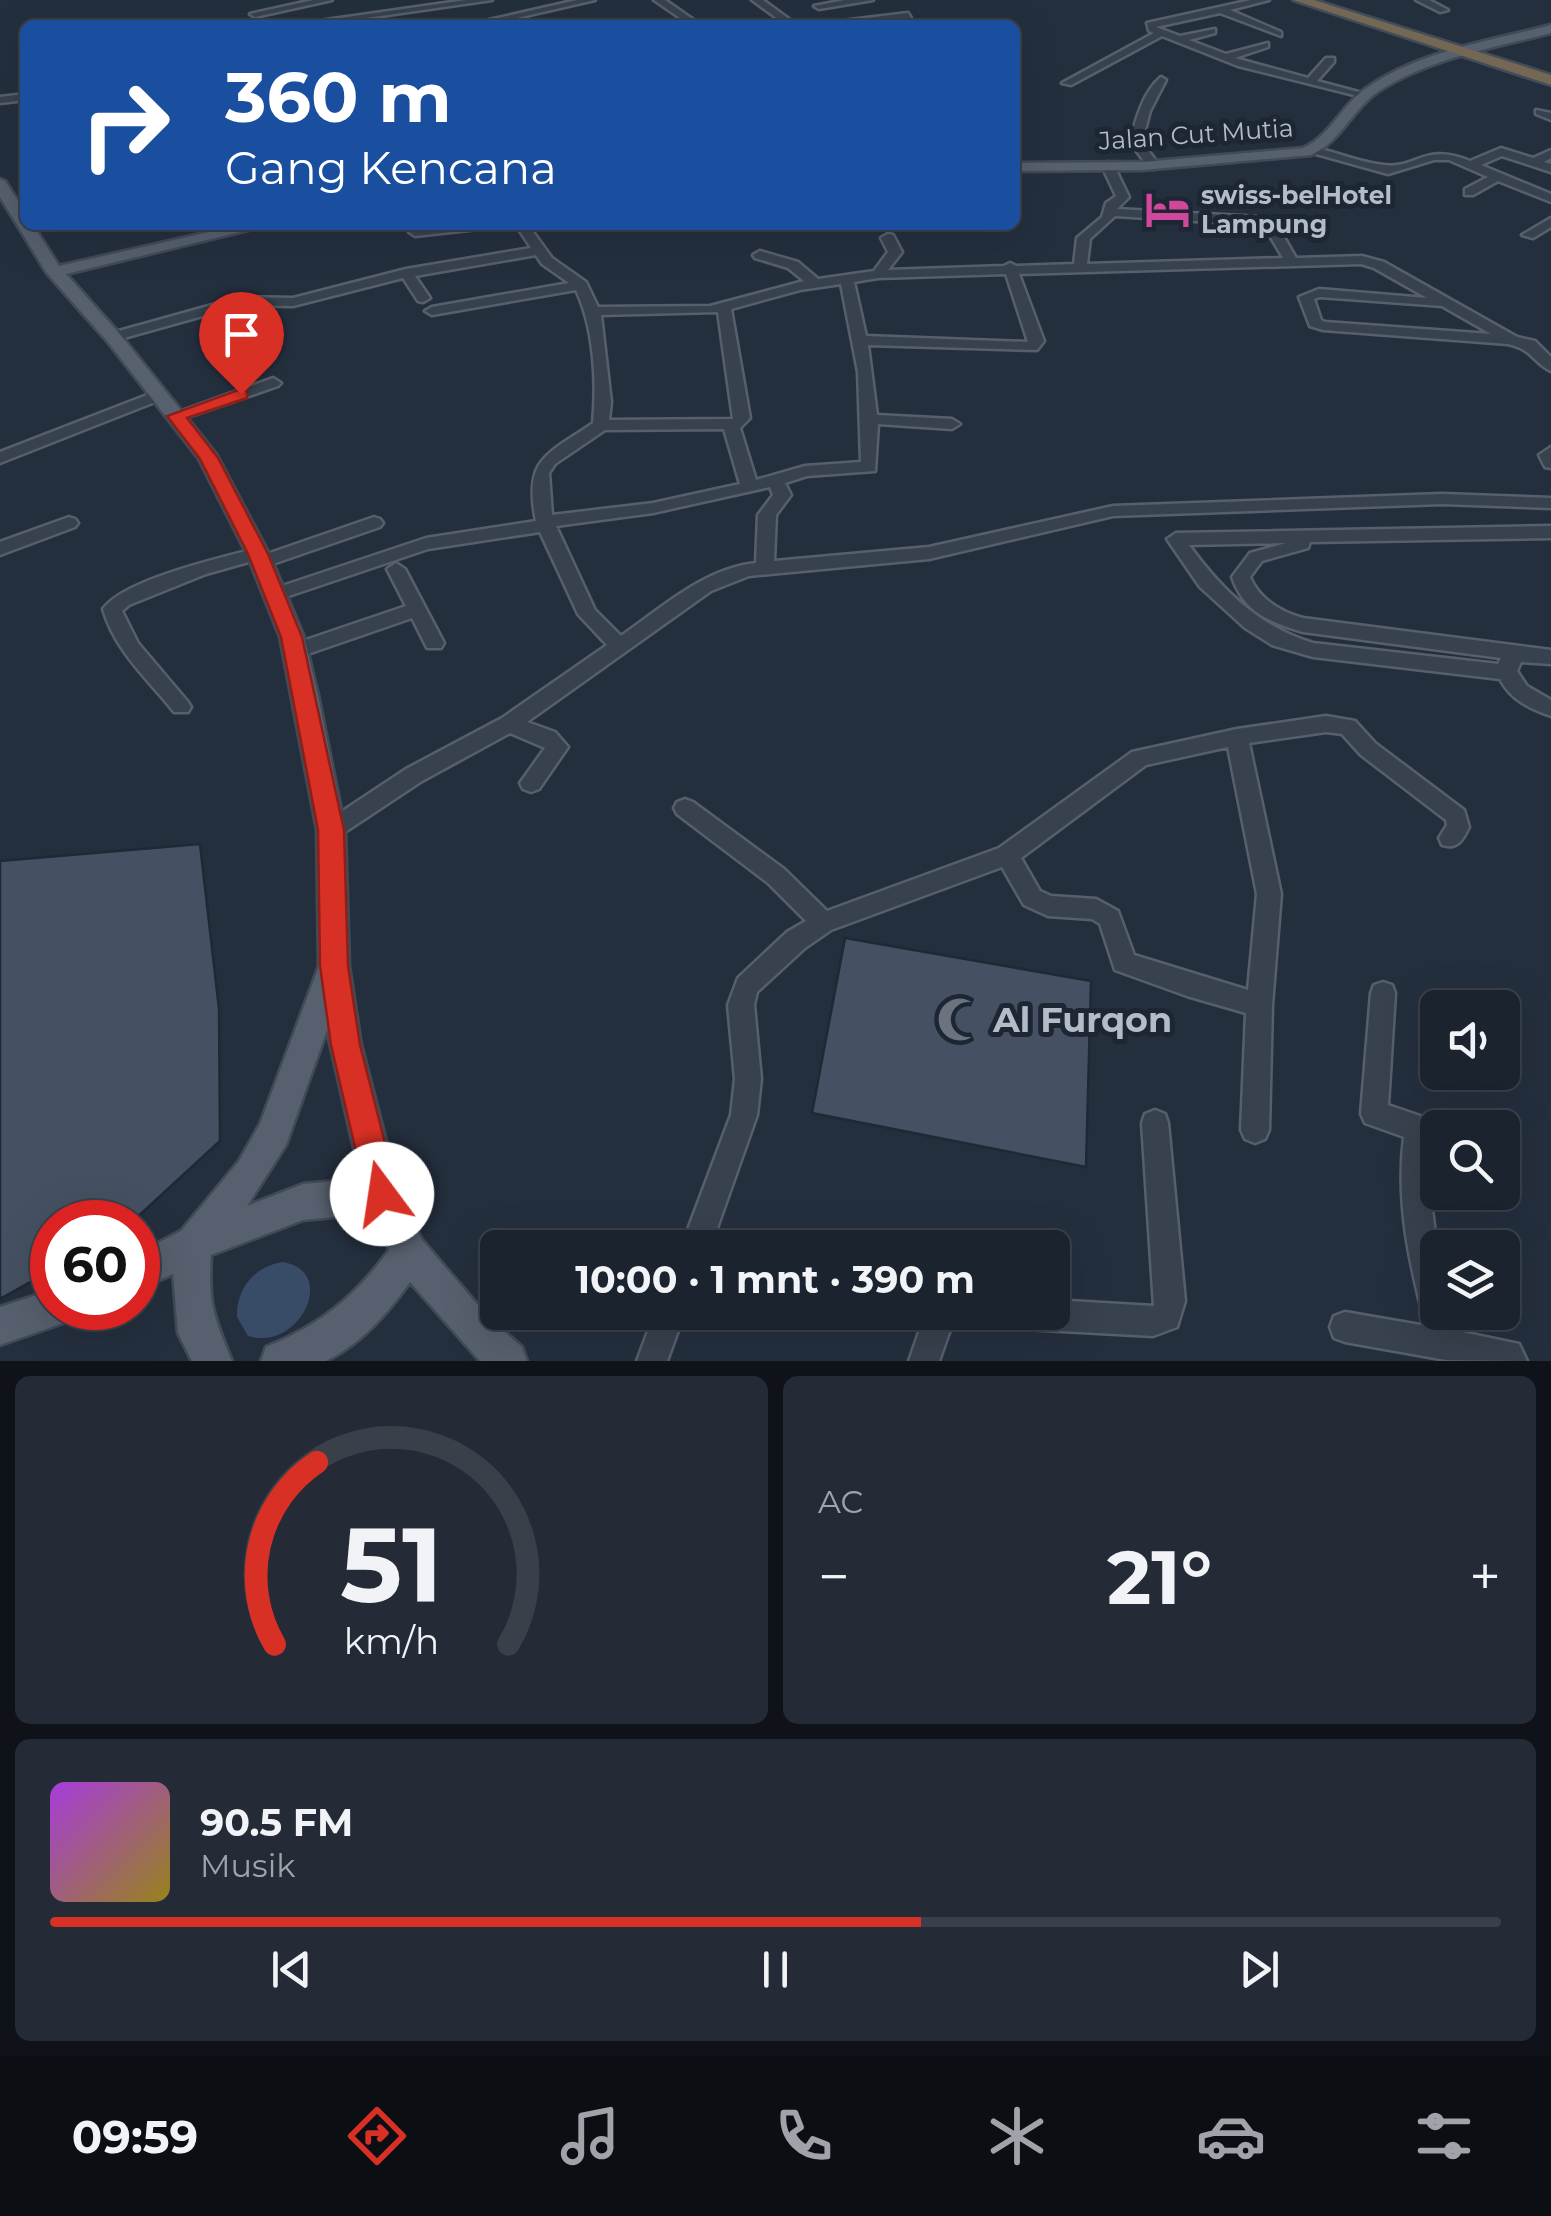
<!DOCTYPE html>
<html lang="id">
<head>
<meta charset="utf-8">
<style>
  body { margin:0; font-family:Montserrat,sans-serif; background:#242b36; color:#f1f3f6; height:100vh; display:flex; flex-direction:column; font-size:38px; white-space:nowrap }
  * { box-sizing:border-box; margin:0 }
  p { font-size:32px; color:#a0a4aa }
  .icon { flex:none; width:55px; height:55px; fill:none; stroke:currentColor; stroke-width:2; stroke-linecap:round; stroke-linejoin:round }
  .map { position:relative; height:1361px; overflow:hidden }
  .sheet { display:flex; flex-direction:column; gap:15px; padding:15px; background:#0f1319; flex:1 }
  .sheet>* { flex:none }
  .hud { position:absolute; left:20px; top:20px; width:1000px; height:210px; border-radius:15px; box-shadow:0 10px 40px #0002,0 0 0 2px #39404a; background:#1a4fa0; color:#fff; overflow:hidden }
  .controls { position:absolute; left:1420px; top:990px; display:grid; gap:20px }
  .controls a { display:grid; place-items:center; width:100px; height:100px; border-radius:15px; background:#1b232e; box-shadow:0 10px 40px #0002,0 0 0 2px #39404a; font-size:50px }
  .speed { position:absolute; left:30px; top:1200px; display:flex; gap:20px; font-size:50px; font-weight:700; text-align:center }
  .speed>* { display:grid; place-content:center; width:130px; height:130px; border-radius:50%; background:#1b232e; box-shadow:0 10px 40px #0002,0 0 0 2px #39404a; line-height:1 }
  .speed .limit { border:15px solid #d22; background:#fff; color:#111 }
  .pin { position:absolute; display:grid; place-items:center; width:85px; height:85px; color:#fff; margin:-102px -42px; border-radius:50% 50% 50% 0; rotate:-45deg; box-shadow:0 0 10px #0007 }
  .pin .icon { rotate:45deg }
  .me { position:absolute; width:110px; margin:-55px; rotate:346deg; stroke-linejoin:round; filter:drop-shadow(0 0 8px #0008) }
  .turn { display:flex; align-items:center; gap:35px; height:210px; padding:0 40px; font-size:45px }
  .turn .icon { width:130px; height:130px; stroke-width:2.5 }
  .turn b { display:block; font-size:70px; line-height:85px }
  .big { font-size:75px; font-weight:700; line-height:1.1 }
  .sheet .tile { flex:1; display:flex; flex-direction:column; justify-content:center; gap:15px; min-width:0; padding:0 35px; border-radius:15px; background:#242b36 }
  .sheet .dial { align-items:center; gap:0 }
  .dial svg { height:260px; overflow:visible; fill:none; stroke:#39404a; stroke-width:7; stroke-linecap:round; text-anchor:middle }
  .dial text { fill:#f1f3f6; stroke:none }
  .song { display:flex; align-items:center; gap:30px }
  .cover { width:120px; height:120px; border-radius:15px; background:linear-gradient(135deg,hsl(280 70% 55%),hsl(50 70% 35%)) }
  .played { height:10px; border-radius:5px; background:linear-gradient(90deg,#d93025 60%,#39404a 60%) }
  .keys { display:flex; justify-content:space-around; direction:ltr }
  .heat { display:flex; justify-content:space-between; align-items:center; font-size:55px; direction:ltr }
  .sheet .tiles { flex:1; display:grid; gap:15px; grid-template-columns:1fr 1fr }
  .tile:last-child { grid-column:span 2 }
  .trip { position:absolute; left:480px; top:1230px; width:590px; height:100px; border-radius:15px; background:#1b232e; box-shadow:0 10px 40px #0002,0 0 0 2px #39404a; font-weight:700; line-height:100px; text-align:center }
  .menu { display:flex; height:160px; justify-content:space-around; align-items:center; background:#0b0e12; color:#a0a4aa }
  .menu .icon { width:70px; height:70px }
  .menu .active { color:#d93025 }
  .menu b { font-size:45px; color:#f1f3f6 }
  .map>svg:first-child { display:block }
</style>
</head>
<body>
<div class="map">
<svg width="1551" height="1361" viewBox="0 0 1551 1361">
  <rect width="100%" height="100%" fill="#242f3e"/>
  <path fill="#394c67" d="M 282,1262 C 339,1270 300,1352 248,1336 L 237,1317 C 236,1289 254,1267 282,1262 Z"/>
  <g fill="#455162" stroke="#1f2835" stroke-width="2.5">
    <path d="M 200,844 L 219,1009 L 220,1141 L 132,1222 L 52,1222 L 52,1270 L 0,1299 L 0,861 Z"/>
    <path d="M 845,938 L 1091,981 L 1086,1167 L 812,1113 Z"/>
  </g>
  <g fill="none" stroke-linecap="round" stroke-linejoin="round">
    <defs>
      <g id="minor">
        <path d="M 313,0 L 332,0 L 255,17 L 250,14 Z"/>
        <path d="M 466,0 L 492,0 L 318,25 L 291,25 Z"/>
        <path d="M 577,0 L 595,0 L 486,25 L 467,25 Z"/>
        <path d="M 654,0 L 665,0 L 701,25 L 690,25 Z"/>
        <path d="M 752,0 L 763,0 L 797,25 L 786,25 Z"/>
        <path d="M 845,0 L 873,0 L 819,9 L 814,6 Z"/>
        <path d="M 1251,0 L 1269,0 L 1230,10 L 1281,32 L 1281,36 L 1220,13 L 1156,27 L 1180,36 L 1215,29 L 1215,33 L 1189,40 L 1226,54 L 1268,43 L 1268,47 L 1235,58 L 1308,78 L 1326,58 L 1334,58 L 1334,62 L 1317,81 L 1366,94 L 1366,98 L 1238,66 L 1162,36 L 1071,85 L 1062,83 L 1154,33 L 1149,31 L 1147,23 Z"/>
        <path d="M 1416,0 L 1429,0 L 1448,10 L 1440,12 Z"/>
        <path d="M 908,13 L 911,18 L 828,25 L 833,22 Z"/>
        <path d="M 1161,77 L 1166,80 L 1150,111 L 1142,142 L 1159,165 L 1153,169 L 1149,168 L 1130,142 C 1136,119 1143,92 1161,77 Z"/>
        <path d="M 25,94 L 25,100 L 0,103 L 0,97 Z"/>
        <path d="M 1536,110 L 1551,113 L 1551,120 L 1536,114 Z"/>
        <path d="M 1313,147 C 1336,152 1361,163 1384,165 C 1417,169 1424,142 1470,161 L 1501,148 L 1533,158 L 1551,150 L 1551,158 L 1544,162 L 1551,164 L 1551,172 L 1502,156 L 1481,165 L 1551,194 L 1551,202 L 1498,181 L 1473,195 L 1465,195 L 1465,189 L 1488,177 L 1449,160 L 1434,160 L 1388,174 L 1309,152 L 1307,150 Z"/>
        <path d="M 1108,162 L 1114,166 L 1129,197 L 1117,209 L 1260,217 L 1276,223 L 1296,258 L 1362,256 L 1384,262 L 1517,337 L 1535,341 L 1551,357 L 1551,371 C 1532,362 1534,350 1508,344 L 1323,330 L 1310,326 L 1299,297 L 1319,289 L 1427,298 L 1374,268 L 1361,264 L 1019,274 L 1044,341 L 1037,350 L 868,345 L 877,415 L 952,419 L 960,424 L 952,429 L 878,424 L 875,471 L 807,476 L 785,483 L 791,495 L 776,515 L 774,561 L 929,547 L 1113,506 L 1442,494 L 1551,498 L 1551,508 L 1442,504 L 1113,516 L 929,559 L 749,576 L 711,591 L 527,722 L 555,732 L 568,747 L 539,789 L 531,792 L 523,789 L 520,783 L 545,748 L 510,733 L 422,781 L 339,836 L 331,839 L 323,836 L 320,830 L 323,824 L 406,769 L 502,718 L 607,645 L 578,614 L 540,532 L 428,549 L 274,601 L 265,595 L 267,591 L 426,538 L 536,521 C 523,458 547,455 593,423 C 597,381 594,328 576,290 L 432,315 L 425,311 L 432,307 L 569,283 L 542,264 L 536,255 L 415,276 L 430,298 L 423,302 L 418,301 L 403,278 L 293,306 L 242,305 L 113,341 L 108,340 L 108,334 L 241,297 L 293,298 L 406,269 L 531,248 L 516,225 L 528,225 L 552,258 L 586,282 L 598,307 L 710,306 L 804,281 L 788,268 L 755,258 L 753,255 L 760,251 L 798,262 L 818,279 L 874,271 L 888,252 L 881,238 L 888,234 L 893,235 L 902,252 L 888,270 L 1004,266 L 1010,263 L 1016,266 L 1074,264 L 1077,238 L 1102,217 L 1106,203 L 1116,196 L 1102,166 ZM 1115,216 L 1258,225 L 1266,229 L 1283,258 L 1087,264 L 1090,239 ZM 1006,274 L 1028,342 L 866,336 L 854,282 L 878,278 ZM 841,284 L 858,372 L 861,462 L 805,466 L 756,480 L 740,428 L 750,418 L 731,309 L 800,290 ZM 1320,297 L 1442,306 L 1491,334 L 1325,322 L 1321,320 L 1314,299 ZM 718,312 L 733,419 L 609,420 L 611,402 L 601,315 ZM 724,429 L 740,484 L 653,503 L 552,515 L 549,473 L 555,464 L 605,430 ZM 770,487 L 773,495 L 758,515 L 756,563 C 705,568 661,608 621,636 L 595,610 L 556,526 L 653,513 Z"/>
        <path d="M 1551,218 L 1551,227 L 1533,238 L 1522,235 Z"/>
        <path d="M 443,225 L 484,225 L 478,229 L 415,236 L 409,232 L 415,228 Z"/>
        <path d="M 273,378 L 281,383 L 278,386 L 182,419 L 176,421 L 168,416 Z"/>
        <path d="M 160,390 L 165,392 L 165,398 L 0,463 L 0,452 Z"/>
        <path d="M 1551,447 L 1551,468 L 1545,467 L 1539,455 Z"/>
        <path d="M 69,517 L 75,519 L 78,523 L 75,527 L 0,555 L 0,542 Z"/>
        <path d="M 374,517 L 380,519 L 383,523 L 380,527 L 261,568 L 252,561 L 206,574 L 129,605 L 122,611 L 138,643 L 188,702 L 191,707 L 188,712 L 174,712 C 148,679 115,651 103,609 C 125,579 221,558 258,548 L 267,554 Z"/>
        <path d="M 1551,526 L 1551,538 L 1310,542 L 1308,548 L 1262,561 L 1250,577 C 1259,599 1281,612 1303,618 L 1551,650 L 1551,664 L 1521,662 L 1517,671 L 1527,686 L 1551,700 L 1551,716 C 1529,708 1511,700 1500,679 L 1313,657 L 1272,645 L 1245,628 L 1200,587 L 1167,539 L 1176,533 ZM 1286,543 L 1250,553 L 1232,577 C 1244,612 1269,622 1303,632 L 1501,658 L 1498,664 L 1313,643 C 1259,627 1221,589 1189,545 Z"/>
        <path d="M 396,563 L 405,569 L 444,643 L 441,648 L 427,648 L 412,618 L 302,656 L 288,656 L 285,651 L 288,646 L 406,606 L 387,569 Z"/>
        <path d="M 1326,716 L 1355,721 L 1375,743 L 1464,810 L 1469,827 C 1463,840 1457,850 1442,845 L 1439,838 L 1447,825 L 1446,820 L 1361,755 L 1342,734 L 1326,732 L 1249,743 L 1281,894 L 1272,1005 L 1269,1130 L 1265,1139 L 1255,1143 L 1245,1139 L 1241,1130 L 1246,1013 L 1187,996 L 1115,970 L 1100,924 L 1092,919 L 1048,916 L 1024,905 L 1002,867 L 831,930 L 805,948 L 757,992 L 754,1005 L 761,1079 L 757,1115 L 710,1248 L 681,1248 L 731,1115 L 735,1079 L 728,1005 L 738,978 L 787,932 L 806,921 L 768,883 L 677,814 L 674,808 L 677,802 L 685,799 L 693,802 L 784,869 L 827,911 L 999,848 L 1132,752 L 1237,729 ZM 1228,747 L 1257,894 L 1248,990 L 1134,955 L 1118,911 L 1096,899 L 1051,896 L 1040,891 L 1021,858 L 1146,765 Z"/>
        <path d="M 1383,982 L 1392,985 L 1395,993 L 1388,1105 L 1429,1119 L 1433,1128 L 1429,1186 L 1438,1256 L 1438,1312 L 1452,1312 L 1457,1331 L 1519,1344 L 1527,1361 L 1446,1360 L 1345,1342 L 1334,1338 L 1330,1327 L 1334,1316 L 1345,1312 L 1426,1326 C 1409,1262 1396,1202 1404,1137 L 1365,1123 L 1361,1114 L 1371,993 L 1374,985 Z"/>
        <path d="M 1155,1110 L 1165,1114 L 1168,1123 L 1185,1301 L 1177,1327 L 1153,1336 L 991,1327 L 980,1323 L 976,1312 L 1052,1312 L 1052,1300 L 1154,1306 L 1142,1123 L 1145,1114 Z"/>
        <path d="M 655,1312 L 685,1312 L 667,1361 L 637,1361 Z"/>
        <path d="M 926,1312 L 975,1312 L 971,1323 L 950,1330 L 939,1361 L 909,1361 Z"/>
      </g>
      <g id="major">
        <path d="M 1551,25 L 1551,33 C 1493,48 1430,58 1379,91 C 1352,109 1342,141 1311,155 L 1143,170 L 1015,171 L 1015,163 L 1143,162 L 1303,148 C 1331,135 1341,106 1365,89 C 1418,51 1490,41 1551,25 Z"/>
        <path d="M 0,179 L 5,181 L 25,212 L 25,225 L 33,225 L 59,266 L 240,225 L 269,225 L 66,274 L 119,333 L 216,454 L 269,554 L 304,637 L 318,695 L 345,830 L 349,966 L 361,1045 L 399,1191 L 422,1240 L 489,1318 L 522,1347 L 527,1361 L 480,1361 L 410,1282 C 387,1314 362,1343 326,1361 L 261,1361 L 266,1347 C 320,1325 355,1297 389,1250 L 372,1213 L 303,1220 L 211,1255 C 208,1305 214,1317 232,1361 L 192,1361 L 178,1333 L 173,1274 L 138,1290 L 138,1253 L 181,1231 L 239,1161 L 260,1124 L 319,966 L 317,830 L 280,637 L 247,554 L 199,459 L 107,341 L 46,272 L 0,197 ZM 327,1030 L 361,1179 L 303,1184 L 247,1206 L 286,1145 Z"/>
        <path d="M 52,1290 L 52,1308 L 74,1308 L 69,1321 L 0,1345 L 0,1307 Z"/>
      </g>
      <path id="highway" d="M 1293,0 L 1314,0 L 1551,75 L 1551,85 Z"/>
    </defs>
    <use href="#minor" stroke="#565f6c" stroke-width="5"/>
    <use href="#major" stroke="#414a57" stroke-width="5"/>
    <use href="#highway" stroke="#434c59" stroke-width="5"/>
    <use href="#minor" fill="#38414e" fill-rule="evenodd"/>
    <use href="#major" fill="#56606e" fill-rule="evenodd"/>
    <use href="#highway" fill="#746855" fill-rule="evenodd"/>
  </g>
  <path fill="#d93025" stroke="#8d1f18" stroke-width="2.5" d="M 241,389 L 247,391 L 247,398 L 187,418 L 218,458 L 268,554 L 302,637 L 344,830 L 348,966 L 360,1045 L 398,1194 L 393,1205 L 382,1210 L 370,1205 L 366,1194 L 331,1045 L 320,966 L 318,830 L 281,637 L 248,554 L 200,459 L 167,416 Z"/>
  <defs>
    <symbol id="hotel-bare" viewBox="-9 -9 18 18"><path d="M-6-4.5h1.5V1H6V5H4.5V3h-9V5H-6ZM-4 0a1.8 1.8 0 1 1 3.6 0ZM.5 0V-2.5h3Q6-2.5 6 0Z" fill="#d1479c" stroke="#1d2633" stroke-width="2.5" paint-order="stroke"/></symbol>
    <symbol id="mosque-bare" viewBox="-9 -9 18 18"><path d="M3.5-4.9A6 6 0 1 0 3.5 4.9A5 5 0 1 1 3.5-4.9Z" fill="#6b7280" stroke="#1d2633" stroke-width="2.5" paint-order="stroke"/></symbol>
  </defs>
  <g fill-rule="evenodd">
    <use href="#hotel-bare" x="1136" y="178" width="63" height="63"/>
    <use href="#mosque-bare" x="928" y="988" width="63" height="63"/>
  </g>
  <g text-anchor="middle" dominant-baseline="central" stroke-width="10" stroke-linejoin="round" paint-order="stroke">
    <g font-size="25" fill="#b4bcc9" stroke="#1d2633">
      <text transform="translate(1196 134) rotate(-4)">Jalan Cut Mutia</text>
    </g>
    <g font-size="25" font-weight="bold" fill="#b4bcc9" stroke="#1d2633" text-anchor="start">
      <text x="1201" y="195">swiss-belHotel<tspan x="1201" dy="29">Lampung</tspan></text>
    </g>
    <g font-size="35" font-weight="bold" fill="#b4bcc9" stroke="#1d2633" text-anchor="start">
      <text x="993" y="1019">Al Furqon</text>
    </g>
  </g>
</svg>
<div class="controls">
<a><svg class="icon" aria-label="sound" viewBox="0 0 24 24"><path d="M4 9h4l5-4v14l-5-4H4zM17 9q2 3 0 6"/></svg></a>
<a><svg class="icon" aria-label="search" viewBox="0 0 24 24"><circle cx="10" cy="10" r="6"/><path d="M15 15l6 6"/></svg></a>
<a><svg class="icon" aria-label="layers" viewBox="0 0 24 24"><path d="M12 4l9 5-9 5-9-5zM3 14l9 5 9-5"/></svg></a>
</div>
<div class="speed"><div class="limit">60</div></div>
<div class="pin" style="left:241px;top:394px;background:#d93025"><svg class="icon" aria-label="arrive" viewBox="0 0 24 24"><path d="M6 21V4h12l-3 4 3 4H6"/></svg></div>
<svg class="me" style="left:382px;top:1194px" viewBox="-20 -20 40 40"><circle r="19" fill="#fff"/><path d="M0-13L10 11 0 6-10 11z" fill="#d93025"/></svg>
<div class="trip">10:00 · 1 mnt · 390 m</div>
<div class="hud">
<div class="turn"><svg class="icon" aria-label="right" viewBox="0 0 24 24"><path d="M7 20v-9h11M14 6l5 5-5 5"/></svg><div><b>360 m</b>Gang Kencana</div></div>
</div>
</div>
<section class="sheet">
<div class="tiles">
<div class="tile dial"><svg viewBox="0 0 100 80">
<path d="M14 69A42 42 0 1 1 86 69"/>
<path d="M14 69A42 42 0 0 1 27 13" stroke="#d93025"/>
<text x="50" y="56" font-size="32" font-weight="700">51</text>
<text x="50" y="72" font-size="11">km/h</text>
</svg></div>
<div class="tile"><p>AC</p>
<div class="heat"><a>−</a><b class="big">21°</b><a>+</a></div>
</div>
<div class="tile">
<div class="song"><i class="cover"></i><div><b>90.5 FM</b><p>Musik</p></div></div>
<div class="played"></div>
<div class="keys"><svg class="icon" aria-label="previous" viewBox="0 0 24 24"><path d="M18 5L8 12l10 7zM5 5v14"/></svg><svg class="icon" aria-label="pause" viewBox="0 0 24 24"><path d="M8 5v14M16 5v14"/></svg><svg class="icon" aria-label="next" viewBox="0 0 24 24"><path d="M6 5l10 7-10 7zM19 5v14"/></svg></div>
</div>
</div>
</section>
<nav class="menu">
<b>09:59</b>
<svg class="icon active" aria-label="directions" viewBox="0 0 24 24"><path d="M12 3l9 9-9 9-9-9zM9 14v-3h6M13 9l2 2-2 2"/></svg>
<svg class="icon" aria-label="music" viewBox="0 0 24 24"><path d="M9 18V5l10-2v13"/><circle cx="6" cy="18" r="3"/><circle cx="16" cy="16" r="3"/></svg>
<svg class="icon" aria-label="phone" viewBox="0 0 24 24"><path d="M5 4h4l2 5-3 2q2 4 5 5l2-3 5 2v4C11 20 4 13 5 4z"/></svg>
<svg class="icon" aria-label="climate" viewBox="0 0 24 24"><path d="M12 3v18M4 7l16 10M4 17L20 7"/></svg>
<svg class="icon" aria-label="car" viewBox="0 0 24 24"><path d="M5 17H2v-5l4-1 3-4h7l3 4 3 1v5h-3M9 17h6M6 11h13"/><circle cx="7" cy="17" r="2"/><circle cx="17" cy="17" r="2"/></svg>
<svg class="icon" aria-label="filters" viewBox="0 0 24 24"><path d="M4 7h16M4 17h16"/><circle cx="9" cy="7" r="2"/><circle cx="15" cy="17" r="2"/></svg>
</nav>
</body>
</html>
